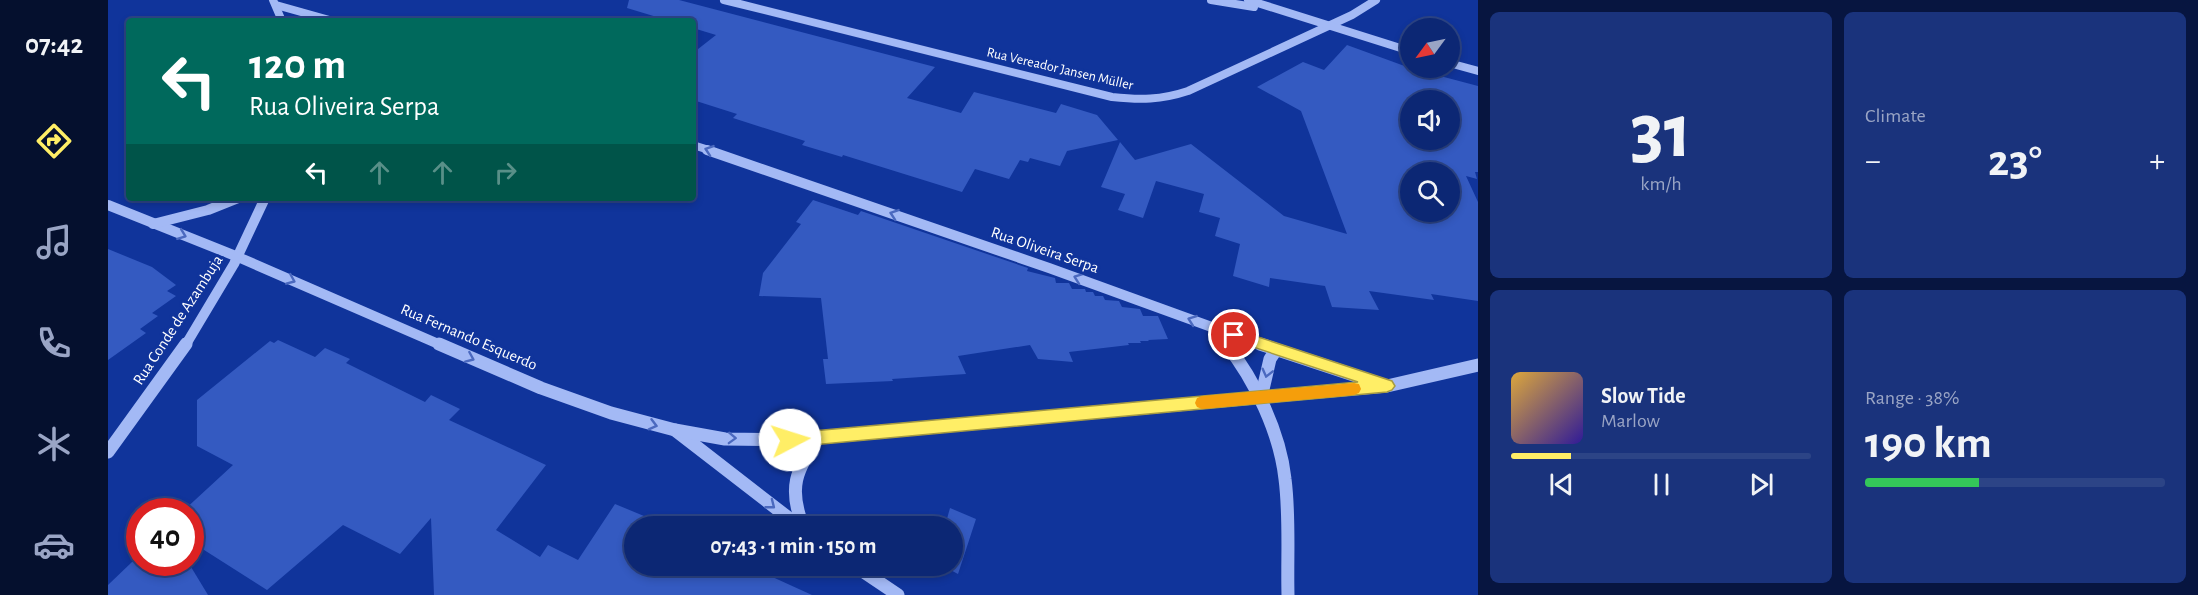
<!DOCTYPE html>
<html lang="en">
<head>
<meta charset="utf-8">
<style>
  body { margin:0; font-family:"Alegreya Sans",sans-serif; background:#1a337c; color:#f1f3f6; height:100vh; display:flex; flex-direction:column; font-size:22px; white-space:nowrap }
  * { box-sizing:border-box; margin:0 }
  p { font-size:20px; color:#9aa5c5 }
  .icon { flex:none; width:33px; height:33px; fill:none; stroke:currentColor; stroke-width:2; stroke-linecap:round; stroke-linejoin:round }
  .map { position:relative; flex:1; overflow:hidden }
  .details { display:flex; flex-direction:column; gap:12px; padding:12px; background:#071540; width:720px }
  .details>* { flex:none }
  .guide { position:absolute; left:18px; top:18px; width:570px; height:183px; border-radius:6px; box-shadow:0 3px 9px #0003,0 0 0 2px #2c4486; background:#00695c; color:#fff; overflow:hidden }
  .needle { width:39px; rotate:237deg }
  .fabs { position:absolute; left:1292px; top:18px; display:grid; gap:12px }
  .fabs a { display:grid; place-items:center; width:60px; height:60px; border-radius:50%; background:#0c2774; box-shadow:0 3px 9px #0003,0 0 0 2px #2c4486; font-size:30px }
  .speed { position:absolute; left:18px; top:498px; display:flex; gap:12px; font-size:30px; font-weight:700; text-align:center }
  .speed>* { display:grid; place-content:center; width:78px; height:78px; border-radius:50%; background:#0c2774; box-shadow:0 3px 9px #0003,0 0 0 2px #2c4486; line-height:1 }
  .speed .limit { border:9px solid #d22; background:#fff; color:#111 }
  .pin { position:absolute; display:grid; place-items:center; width:51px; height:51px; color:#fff; margin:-26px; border:3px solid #fff; border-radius:50%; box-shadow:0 2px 6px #0007 }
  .me { position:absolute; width:66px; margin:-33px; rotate:85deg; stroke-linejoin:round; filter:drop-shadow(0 0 4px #0008) }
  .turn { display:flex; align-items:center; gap:21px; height:126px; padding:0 24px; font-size:27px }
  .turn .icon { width:78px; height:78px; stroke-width:2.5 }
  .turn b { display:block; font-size:42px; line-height:51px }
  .lanes { display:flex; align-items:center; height:57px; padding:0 24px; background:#0003; justify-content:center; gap:30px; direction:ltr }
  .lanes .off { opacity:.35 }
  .big { font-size:45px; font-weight:700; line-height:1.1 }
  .details .tile { flex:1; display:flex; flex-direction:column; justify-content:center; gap:9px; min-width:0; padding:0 21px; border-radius:9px; background:#1a337c }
  .details .dial { align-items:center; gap:0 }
  .dial b { font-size:78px; line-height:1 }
  .song { display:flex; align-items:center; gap:18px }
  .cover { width:72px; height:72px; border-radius:9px; background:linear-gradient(135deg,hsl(40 70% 55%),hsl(250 70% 35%)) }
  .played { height:6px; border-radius:3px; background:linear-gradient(90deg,#fe6 20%,#2c4486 20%) }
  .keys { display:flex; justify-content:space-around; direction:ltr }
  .heat { display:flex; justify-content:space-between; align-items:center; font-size:33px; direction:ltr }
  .charge { height:9px; border-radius:4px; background:linear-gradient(90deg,#34c759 38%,#2c4486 0) }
  .details .tiles { flex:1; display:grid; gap:12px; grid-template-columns:repeat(2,1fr) }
  .trip { position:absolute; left:516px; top:516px; width:339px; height:60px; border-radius:30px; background:#0c2774; box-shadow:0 3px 9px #0003,0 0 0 2px #2c4486; font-weight:700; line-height:60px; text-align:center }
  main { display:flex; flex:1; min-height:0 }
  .tab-bar { display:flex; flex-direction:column; width:108px; justify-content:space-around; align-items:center; background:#05102e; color:#9aa5c5 }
  .tab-bar .icon { width:42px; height:42px }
  .tab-bar .selected { color:#fe6 }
  .tab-bar b { font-size:27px; color:#f1f3f6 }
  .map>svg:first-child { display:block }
</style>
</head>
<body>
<main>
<nav class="tab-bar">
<b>07:42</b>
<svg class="icon selected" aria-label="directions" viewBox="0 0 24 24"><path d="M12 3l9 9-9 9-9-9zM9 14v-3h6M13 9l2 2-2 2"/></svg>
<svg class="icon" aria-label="music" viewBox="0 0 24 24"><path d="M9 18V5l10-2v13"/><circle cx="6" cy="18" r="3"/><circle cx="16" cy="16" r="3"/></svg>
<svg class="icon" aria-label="phone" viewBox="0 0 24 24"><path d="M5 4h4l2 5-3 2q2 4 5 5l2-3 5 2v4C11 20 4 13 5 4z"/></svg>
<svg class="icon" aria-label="climate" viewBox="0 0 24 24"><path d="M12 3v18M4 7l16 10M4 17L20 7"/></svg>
<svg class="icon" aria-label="car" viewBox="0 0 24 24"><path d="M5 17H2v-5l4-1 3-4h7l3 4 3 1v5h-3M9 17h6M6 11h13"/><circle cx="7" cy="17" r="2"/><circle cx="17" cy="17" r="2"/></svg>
</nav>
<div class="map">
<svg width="1370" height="595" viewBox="0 0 1370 595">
  <rect width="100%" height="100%" fill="#10349b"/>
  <g fill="#345ac1" fill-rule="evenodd">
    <path d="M 521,0 L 571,0 L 827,67 L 799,98 L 853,113 L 866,92 L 948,113 L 953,104 L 989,115 L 1010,140 L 959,151 L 952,166 L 922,158 L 920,162 L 912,160 L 901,179 L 867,169 L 854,192 L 735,155 L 734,157 L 694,145 L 697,141 L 625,118 L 629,114 L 585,100 L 585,53 L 608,35 L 585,28 L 585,21 L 562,21 L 519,8 Z"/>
    <path d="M 1239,45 L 1302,68 L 1370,86 L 1370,172 L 1367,172 L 1369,179 L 1358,176 L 1370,202 L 1370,301 L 1323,294 L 1326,300 L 1261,291 L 1271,310 L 1224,307 L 1217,286 L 1162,278 L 1161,287 L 1125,276 L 1132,244 L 1107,236 L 1112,218 L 1091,212 L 1096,194 L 1048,181 L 1035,218 L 1010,210 L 1017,194 L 993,187 L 1012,142 L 1027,160 L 1083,144 L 1176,216 L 1239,234 L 1193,111 L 1149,87 L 1195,62 L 1216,70 ZM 1302,100 L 1341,100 L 1341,140 L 1302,140 ZM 1302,172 L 1341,172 L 1341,212 L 1302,212 Z"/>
    <path d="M 705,200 L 750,215 L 753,211 L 920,268 L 919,271 L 947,278 L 948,283 L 961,283 L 964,289 L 977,289 L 978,292 L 985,292 L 987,296 L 995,296 L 997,300 L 1011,301 L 1014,307 L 1032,309 L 1035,316 L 1050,316 L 1060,339 L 1040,340 L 1041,341 L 1032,341 L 1033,343 L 1020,343 L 1021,345 L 961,352 L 965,362 L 930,359 L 922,345 L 850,356 L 858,374 L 784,379 L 785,381 L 718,384 L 715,359 L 720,359 L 713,298 L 651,296 L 655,273 L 693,224 L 688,222 Z"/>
    <path d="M 0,249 L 44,267 L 68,285 L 59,291 L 68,296 L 44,313 L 50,316 L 32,329 L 38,333 L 0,360 Z"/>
    <path d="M 170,340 L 207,357 L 217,348 L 242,359 L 238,363 L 317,402 L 323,395 L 352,409 L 341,420 L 438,465 L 388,530 L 432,557 L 440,545 L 470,560 L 507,504 L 536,516 L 530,526 L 526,526 L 526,566 L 640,566 L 704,595 L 326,595 L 323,518 L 292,554 L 235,525 L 159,590 L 82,541 L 82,512 L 74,512 L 125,465 L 89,446 L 89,400 L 162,341 L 166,343 Z"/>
    <path d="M 842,508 L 868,519 L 850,574 L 835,566 L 844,566 L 844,526 L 837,526 Z"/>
    <path d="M 24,562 L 80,562 L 100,595 L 0,595 L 0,585 Z"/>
  </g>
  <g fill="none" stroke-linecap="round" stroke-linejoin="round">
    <g stroke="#a3b9f5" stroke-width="8">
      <path d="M 165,0 L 174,21"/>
      <path d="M 616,0 L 1004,97 C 1032,100 1053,100 1080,91 L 1244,15 L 1268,0"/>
      <path d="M 1103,0 L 1146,7"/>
      <path d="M 1140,0 L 1302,51"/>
      <path d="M 168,5 L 225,21"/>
      <path d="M 1341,63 L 1370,71"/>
      <path d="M 585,145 L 604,151"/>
    </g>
    <g stroke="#a3b9f5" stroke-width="10">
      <path d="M 599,150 L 941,268 L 1156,346"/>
      <path d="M 0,205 L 130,257 L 335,346"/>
      <path d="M 45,224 L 100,210 L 130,198"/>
      <path d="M 1106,329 L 1119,346"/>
      <path d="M 77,346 L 126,264 L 157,198"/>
    </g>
    <g stroke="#a3b9f5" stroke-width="13">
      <path d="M 331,344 L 433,388 L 503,413 L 567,430 L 691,526"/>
      <path d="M 1118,344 C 1147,380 1172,433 1177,479 C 1182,517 1179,557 1180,595"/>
      <path d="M 1152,344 L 1273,384"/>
      <path d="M 1153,398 L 1162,359 L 1168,350"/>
      <path d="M 567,430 L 617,439 L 682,440 L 1279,386 L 1370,365"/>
      <path d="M 0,452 L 78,344"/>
      <path d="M 695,526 C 680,488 688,470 710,438"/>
      <path d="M 747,566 L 790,595"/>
    </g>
  </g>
  <defs><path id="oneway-chevron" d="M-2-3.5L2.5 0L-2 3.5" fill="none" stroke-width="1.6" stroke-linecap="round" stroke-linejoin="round" transform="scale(1.5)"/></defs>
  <g stroke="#4b69bf">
    <use href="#oneway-chevron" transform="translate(601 150) rotate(-161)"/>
    <use href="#oneway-chevron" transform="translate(786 214) rotate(-161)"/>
    <use href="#oneway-chevron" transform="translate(74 235) rotate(21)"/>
    <use href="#oneway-chevron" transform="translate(970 278) rotate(-160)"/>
    <use href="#oneway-chevron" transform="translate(183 280) rotate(23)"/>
    <use href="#oneway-chevron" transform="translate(1084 320) rotate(-160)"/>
    <use href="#oneway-chevron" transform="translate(362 358) rotate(23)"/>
    <use href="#oneway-chevron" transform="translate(1159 373) rotate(104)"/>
    <use href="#oneway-chevron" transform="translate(545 425) rotate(15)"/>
    <use href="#oneway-chevron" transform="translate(624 438) rotate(2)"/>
    <use href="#oneway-chevron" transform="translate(663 505) rotate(38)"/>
  </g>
  <path fill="#fe6" stroke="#a69b42" stroke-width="1.5" d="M 1126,329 L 1284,381 L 1287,386 L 1284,390 L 1279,392 L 682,447 L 677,445 L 674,440 L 677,435 L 682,433 L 1250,382 L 1121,339 L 1119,335 L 1121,331 Z"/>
  <path fill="#f59e0b" d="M 1246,383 L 1251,384 L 1253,389 L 1251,393 L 1246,395 L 1094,409 L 1089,407 L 1087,403 L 1089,398 L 1094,396 Z"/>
  <g text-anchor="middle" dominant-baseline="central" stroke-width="6" stroke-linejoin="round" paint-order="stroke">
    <g font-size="14" fill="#fff" stroke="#10349b">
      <text transform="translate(952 69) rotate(13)">Rua Vereador Jansen Müller</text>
    </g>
    <g font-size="16" fill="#fff" stroke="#10349b">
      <text transform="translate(937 250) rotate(19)">Rua Oliveira Serpa</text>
      <text transform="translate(70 320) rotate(-57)">Rua Conde de Azambuja</text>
      <text transform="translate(361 337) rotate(23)">Rua Fernando Esquerdo</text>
    </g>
  </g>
</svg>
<div class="fabs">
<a><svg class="needle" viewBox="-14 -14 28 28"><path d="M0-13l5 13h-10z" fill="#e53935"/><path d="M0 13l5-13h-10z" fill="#9aa5c5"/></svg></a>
<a><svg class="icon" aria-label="sound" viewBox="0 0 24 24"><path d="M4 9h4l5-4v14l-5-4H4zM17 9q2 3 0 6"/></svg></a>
<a><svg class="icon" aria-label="search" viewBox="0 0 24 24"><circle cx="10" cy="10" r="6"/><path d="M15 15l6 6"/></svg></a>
</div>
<div class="speed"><div class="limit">40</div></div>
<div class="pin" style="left:1126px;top:335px;background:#d93025"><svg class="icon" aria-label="arrive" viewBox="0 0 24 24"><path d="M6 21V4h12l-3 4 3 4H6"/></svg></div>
<svg class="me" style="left:682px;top:440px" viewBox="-20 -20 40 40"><circle r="19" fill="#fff"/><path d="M0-13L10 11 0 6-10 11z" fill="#fe6"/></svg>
<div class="trip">07:43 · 1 min · 150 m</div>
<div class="guide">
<div class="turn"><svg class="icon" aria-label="left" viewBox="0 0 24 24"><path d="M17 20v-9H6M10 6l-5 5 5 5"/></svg><div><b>120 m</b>Rua Oliveira Serpa</div></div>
<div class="lanes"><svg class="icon" aria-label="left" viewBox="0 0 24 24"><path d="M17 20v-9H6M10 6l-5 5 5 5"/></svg><svg class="icon off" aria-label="ahead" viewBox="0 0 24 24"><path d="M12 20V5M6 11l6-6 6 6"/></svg><svg class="icon off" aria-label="ahead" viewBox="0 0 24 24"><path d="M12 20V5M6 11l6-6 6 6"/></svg><svg class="icon off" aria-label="right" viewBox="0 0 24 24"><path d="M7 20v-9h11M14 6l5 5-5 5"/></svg></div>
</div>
</div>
<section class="details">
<div class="tiles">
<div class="tile dial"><b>31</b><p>km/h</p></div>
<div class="tile"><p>Climate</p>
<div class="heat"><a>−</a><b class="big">23°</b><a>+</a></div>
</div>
<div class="tile">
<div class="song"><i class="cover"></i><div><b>Slow Tide</b><p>Marlow</p></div></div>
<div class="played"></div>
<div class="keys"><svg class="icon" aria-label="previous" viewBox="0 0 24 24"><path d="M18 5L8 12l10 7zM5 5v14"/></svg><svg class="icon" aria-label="pause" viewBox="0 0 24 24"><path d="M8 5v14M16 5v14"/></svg><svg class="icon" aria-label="next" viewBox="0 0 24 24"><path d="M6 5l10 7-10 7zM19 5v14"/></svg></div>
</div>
<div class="tile"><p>Range · 38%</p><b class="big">190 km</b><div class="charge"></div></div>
</div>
</section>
</main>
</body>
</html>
